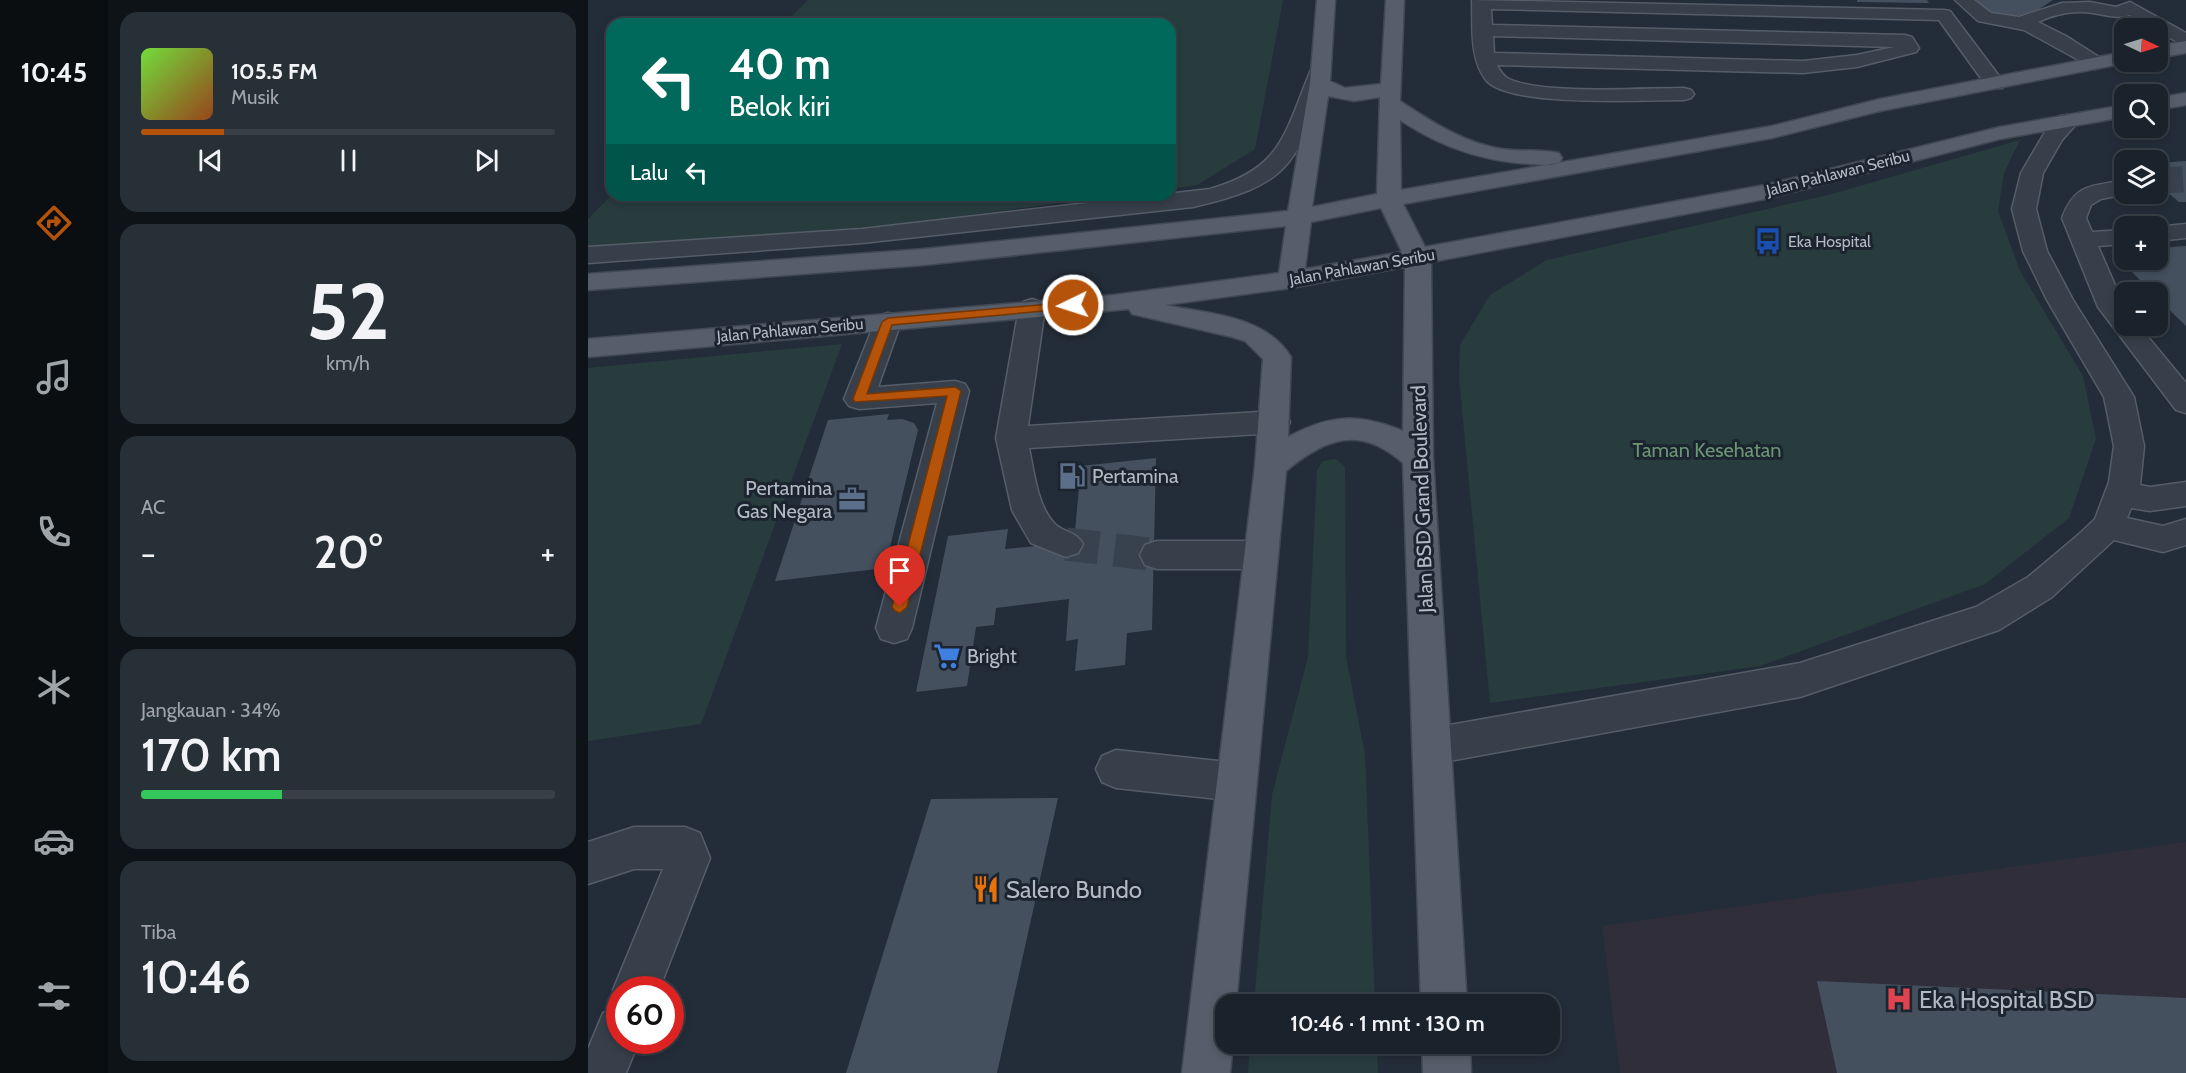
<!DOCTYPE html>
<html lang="id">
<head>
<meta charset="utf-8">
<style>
  body { margin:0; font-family:Cabin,sans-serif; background:#272f37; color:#f1f3f6; height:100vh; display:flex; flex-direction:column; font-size:22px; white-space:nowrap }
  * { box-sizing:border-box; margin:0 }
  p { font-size:20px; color:#9fa4a9 }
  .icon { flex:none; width:33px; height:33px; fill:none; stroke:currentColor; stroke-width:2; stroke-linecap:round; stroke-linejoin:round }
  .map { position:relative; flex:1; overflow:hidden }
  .details { display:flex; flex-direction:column; gap:12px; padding:12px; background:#0e1318; width:480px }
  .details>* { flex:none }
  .top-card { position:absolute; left:18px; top:18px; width:570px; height:183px; border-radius:18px; box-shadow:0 3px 9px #0003,0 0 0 2px #383f47; background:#00695c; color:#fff; overflow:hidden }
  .needle { width:39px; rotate:94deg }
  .tools { position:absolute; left:1526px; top:18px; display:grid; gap:12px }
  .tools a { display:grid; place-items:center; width:54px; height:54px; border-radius:12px; background:#1a222b; box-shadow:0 3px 9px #0003,0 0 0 2px #383f47; font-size:30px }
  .speed { position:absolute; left:18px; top:976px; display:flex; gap:12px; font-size:30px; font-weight:700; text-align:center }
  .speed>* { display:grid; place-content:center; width:78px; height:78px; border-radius:50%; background:#1a222b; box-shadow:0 3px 9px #0003,0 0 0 2px #383f47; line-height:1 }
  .speed .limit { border:9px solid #d22; background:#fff; color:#111 }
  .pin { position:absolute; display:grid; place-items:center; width:51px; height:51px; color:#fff; margin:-62px -26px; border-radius:50% 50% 50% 0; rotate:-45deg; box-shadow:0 0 6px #0007 }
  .pin .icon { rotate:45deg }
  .me { position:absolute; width:66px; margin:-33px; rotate:266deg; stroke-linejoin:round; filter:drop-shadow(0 0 4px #0008) }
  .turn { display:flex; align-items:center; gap:21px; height:126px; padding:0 24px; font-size:27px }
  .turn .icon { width:78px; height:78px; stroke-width:2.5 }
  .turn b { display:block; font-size:42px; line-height:51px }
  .then { display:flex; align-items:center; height:57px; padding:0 24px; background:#0003; gap:12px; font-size:22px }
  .big { font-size:45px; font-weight:600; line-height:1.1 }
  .details .tile { flex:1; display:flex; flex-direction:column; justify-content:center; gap:9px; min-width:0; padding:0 21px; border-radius:18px; background:#272f37 }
  .details .dial { align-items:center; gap:0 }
  .dial b { font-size:78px; line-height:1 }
  .song { display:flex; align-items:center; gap:18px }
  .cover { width:72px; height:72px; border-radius:9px; background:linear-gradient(135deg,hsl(100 70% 55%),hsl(20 70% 35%)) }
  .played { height:6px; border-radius:3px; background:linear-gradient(90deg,#b45309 20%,#383f47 20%) }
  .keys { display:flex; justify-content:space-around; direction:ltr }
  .heat { display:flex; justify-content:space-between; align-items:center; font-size:33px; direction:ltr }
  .charge { height:9px; border-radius:4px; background:linear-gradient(90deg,#34c759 34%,#383f47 0) }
  .trip { position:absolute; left:627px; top:994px; width:345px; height:60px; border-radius:18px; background:#1a222b; box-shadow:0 3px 9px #0003,0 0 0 2px #383f47; font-weight:600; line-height:60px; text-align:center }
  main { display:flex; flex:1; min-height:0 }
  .tab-bar { display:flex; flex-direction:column; width:108px; justify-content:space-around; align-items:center; background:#0a0e11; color:#9fa4a9 }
  .tab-bar .icon { width:42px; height:42px }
  .tab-bar .selected { color:#b45309 }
  .tab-bar b { font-size:27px; color:#f1f3f6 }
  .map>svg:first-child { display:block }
</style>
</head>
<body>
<main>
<nav class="tab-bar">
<b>10:45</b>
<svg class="icon selected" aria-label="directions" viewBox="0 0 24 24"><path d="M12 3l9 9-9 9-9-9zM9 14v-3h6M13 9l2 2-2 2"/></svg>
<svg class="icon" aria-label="music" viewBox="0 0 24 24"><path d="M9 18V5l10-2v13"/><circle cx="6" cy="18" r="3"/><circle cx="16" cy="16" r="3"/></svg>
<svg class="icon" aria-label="phone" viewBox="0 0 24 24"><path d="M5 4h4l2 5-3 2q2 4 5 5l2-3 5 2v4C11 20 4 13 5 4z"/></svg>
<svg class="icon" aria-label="climate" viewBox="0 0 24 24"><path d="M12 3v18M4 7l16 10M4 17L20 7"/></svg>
<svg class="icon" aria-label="car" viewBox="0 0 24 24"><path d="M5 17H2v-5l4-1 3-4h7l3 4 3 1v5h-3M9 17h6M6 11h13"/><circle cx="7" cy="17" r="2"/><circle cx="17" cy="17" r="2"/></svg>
<svg class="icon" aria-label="filters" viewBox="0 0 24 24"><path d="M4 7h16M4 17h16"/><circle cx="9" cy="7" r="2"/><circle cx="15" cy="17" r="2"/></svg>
</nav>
<section class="details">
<div class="tile">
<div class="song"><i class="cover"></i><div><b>105.5 FM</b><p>Musik</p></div></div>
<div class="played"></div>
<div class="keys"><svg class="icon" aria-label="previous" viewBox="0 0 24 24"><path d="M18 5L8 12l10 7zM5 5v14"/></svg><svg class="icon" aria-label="pause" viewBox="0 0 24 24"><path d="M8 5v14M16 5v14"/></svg><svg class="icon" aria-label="next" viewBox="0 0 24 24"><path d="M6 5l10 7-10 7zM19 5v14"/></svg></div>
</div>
<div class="tile dial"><b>52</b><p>km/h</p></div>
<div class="tile"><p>AC</p>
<div class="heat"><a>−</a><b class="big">20°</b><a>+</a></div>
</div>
<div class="tile"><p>Jangkauan · 34%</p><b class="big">170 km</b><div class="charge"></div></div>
<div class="tile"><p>Tiba</p><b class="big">10:46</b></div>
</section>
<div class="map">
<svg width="1598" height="1073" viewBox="0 0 1598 1073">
  <rect width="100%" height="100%" fill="#232d39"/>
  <path fill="#302e3b" d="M 1598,842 L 1598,1073 L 1032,1073 L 1014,926 Z"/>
  <g fill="#283c3d">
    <path d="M 220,0 L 695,0 L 667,149 L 609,185 L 582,189 L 582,24 L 196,24 Z"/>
    <path d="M 1432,140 L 1416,173 L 1410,211 L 1432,271 L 1495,376 L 1508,439 L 1481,518 L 1397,584 L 1172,666 L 902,703 L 871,377 L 872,345 L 902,295 L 959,260 L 1244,194 Z"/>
    <path d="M 24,195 L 535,195 L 295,226 L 0,247 L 0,219 Z"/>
    <path d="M 254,344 L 113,724 L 0,741 L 0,368 Z"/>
    <path d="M 748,459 L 757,467 L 758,657 L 777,754 L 787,1005 L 666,1005 L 684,795 L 720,657 L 729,470 L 735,461 Z"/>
    <path d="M 662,1044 L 789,1044 L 790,1073 L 660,1073 Z"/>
  </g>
  <g fill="#44505e">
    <path d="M 1269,0 L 1339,0 L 1341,3 L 1269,2 Z"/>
    <path d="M 1388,0 L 1465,0 L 1448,11 L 1417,19 L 1399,12 Z"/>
    <path d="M 1598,161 L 1598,202 L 1591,202 L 1569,184 L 1569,163 Z"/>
    <path d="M 1598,246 L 1598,326 L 1569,298 L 1569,292 L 1564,292 L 1523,251 L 1536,250 L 1536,260 L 1569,260 L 1569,248 Z"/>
    <path d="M 301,414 L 299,420 L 314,419 L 326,423 L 330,430 L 297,568 L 187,581 L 240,420 Z"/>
    <path d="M 568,458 L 564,630 L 539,633 L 537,665 L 487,671 L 490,639 L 478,641 L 481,599 L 408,608 L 406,625 L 388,627 L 379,686 L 328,692 L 360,536 L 420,529 L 417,549 L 486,542 L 493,466 Z"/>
    <path d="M 470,798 L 409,1073 L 258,1073 L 343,799 Z"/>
    <path d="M 1229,981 L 1598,998 L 1598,1073 L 1249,1073 Z"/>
  </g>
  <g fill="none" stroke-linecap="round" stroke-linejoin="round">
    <path stroke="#38424e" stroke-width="26" stroke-dasharray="26 13" stroke-linecap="butt" d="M 1569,181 L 1598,179"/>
    <path stroke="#38424e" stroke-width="33" stroke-dasharray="33 16" stroke-linecap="butt" d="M 478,544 L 569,555"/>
    <defs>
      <g id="minor">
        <path d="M 884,0 L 1356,10 L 1362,11 L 1417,84 L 1414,88 L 1400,88 L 1351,20 L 903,9 L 904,25 L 1317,35 L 1324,37 L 1331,48 L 1328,52 L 1269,67 L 1215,73 L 909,65 C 912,71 915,76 921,79 C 956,95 1055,88 1096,88 L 1103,90 L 1106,94 L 1103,98 L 1096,100 C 1059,100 920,108 898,80 C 881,58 885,26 884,0 ZM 905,36 L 1306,47 L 1269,55 L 1215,61 L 906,53 Z"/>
        <path d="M 1367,0 L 1386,0 L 1403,13 L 1431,17 L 1474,3 L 1502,2 L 1528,7 L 1542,2 L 1598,33 L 1598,47 L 1542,15 C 1528,19 1519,15 1505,13 C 1486,10 1467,14 1450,22 L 1478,36 L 1514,59 L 1517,63 L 1514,67 L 1507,69 L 1436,30 L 1390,21 Z"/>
        <path d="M 732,66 L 739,68 L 742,72 C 707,163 706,184 605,207 L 274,243 L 0,263 L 0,247 L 274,229 L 622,189 C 694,168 696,135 722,72 L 725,68 Z"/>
        <path d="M 1480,115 L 1488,116 L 1491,121 L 1474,140 L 1455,173 L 1448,209 L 1459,251 L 1485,300 L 1546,397 L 1556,446 L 1552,485 L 1562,487 L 1598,482 L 1598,506 L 1562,511 L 1543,508 L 1539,518 L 1575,526 L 1598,519 L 1598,545 L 1575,552 L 1526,540 L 1464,597 L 1411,630 L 1212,697 L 845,764 L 831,759 L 826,746 L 831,733 L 845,728 L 1212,663 L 1388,607 L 1440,577 L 1489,536 L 1507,519 L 1521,482 L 1526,446 L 1516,397 L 1459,300 L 1435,251 L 1424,209 L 1433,173 L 1457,132 L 1472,116 Z"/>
        <path d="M 1536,180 L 1538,194 L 1513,199 L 1503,205 L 1498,218 L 1504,232 L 1536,230 L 1536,244 L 1510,246 L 1536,306 L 1536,326 L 1551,326 L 1598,383 L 1598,413 L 1588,410 L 1510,307 L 1474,218 C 1487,183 1503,187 1536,180 Z"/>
        <path d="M 1598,224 L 1598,238 L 1569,241 L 1569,227 Z"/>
        <path d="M 444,299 L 453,302 L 457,308 L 440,426 L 687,411 L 698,414 L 702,422 L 698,430 L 687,433 L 441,448 C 446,471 449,505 466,523 C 475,533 487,530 495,544 L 490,553 L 478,557 L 443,543 L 429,519 L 424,510 L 408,438 L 431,308 L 435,302 Z"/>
        <path d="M 300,313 L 310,316 L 313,322 L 290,387 L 367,381 L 377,384 L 381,391 L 324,628 L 319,639 L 306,643 L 293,639 L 288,628 L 349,403 L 271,409 L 261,406 L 256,399 L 287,322 L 290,316 Z"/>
        <path d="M 569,541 L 673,541 L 685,545 L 690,555 L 685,565 L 673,569 L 569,569 L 557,565 L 552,555 L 557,545 Z"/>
        <path d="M 528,750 L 649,763 L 663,768 L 669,782 L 663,796 L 649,801 L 528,788 L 514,782 L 508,769 L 514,756 Z"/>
        <path d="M 46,827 L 97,827 L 112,833 L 122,858 L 71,990 L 32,990 L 32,1005 L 25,990 L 75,869 L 46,869 L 0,884 L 0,842 Z"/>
        <path d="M 32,1007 L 32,1041 L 51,1041 L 38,1073 L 0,1073 L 0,1049 L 15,1013 Z"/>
      </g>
      <g id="major">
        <path d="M 729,0 L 747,0 L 742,81 L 757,88 L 793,84 L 798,0 L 816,0 L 812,101 C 844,122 876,143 914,149 C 933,152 953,149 971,153 L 974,158 L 971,163 L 963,165 C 906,164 860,152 812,120 L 813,190 L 1184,126 L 1292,99 L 1536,52 L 1536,62 L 1543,62 L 1292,111 L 1184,138 L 815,204 L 837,247 L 1177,185 L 1412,127 L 1536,105 L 1536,117 L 1412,139 L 1177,199 L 843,262 L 845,458 L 879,1005 L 833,1005 L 815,463 C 772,425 738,438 698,471 L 648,1005 L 638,1005 L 638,1044 L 645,1044 L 642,1073 L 594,1073 L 667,466 L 675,359 L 657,341 L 644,337 L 544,314 L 541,309 L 0,357 L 0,339 L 526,295 L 691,273 L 698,226 L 336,265 L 0,290 L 0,274 L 336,249 L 700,211 L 722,83 ZM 740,96 L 766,101 L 792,97 L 789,194 L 724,207 ZM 793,208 L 814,252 L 717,269 L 723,222 ZM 817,267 L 815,431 C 771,413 742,414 700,437 L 703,357 C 677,315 621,314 577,305 L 703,288 Z"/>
        <path d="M 1598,41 L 1598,53 L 1569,58 L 1569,46 Z"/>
        <path d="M 1598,93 L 1598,105 L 1569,110 L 1569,98 Z"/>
        <path d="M 834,1044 L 882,1044 L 883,1073 L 835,1073 Z"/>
      </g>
    </defs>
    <use href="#minor" stroke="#555d68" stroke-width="3"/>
    <use href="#major" stroke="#404853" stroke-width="3"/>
    <use href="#minor" fill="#373f4a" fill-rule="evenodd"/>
    <use href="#major" fill="#555e6a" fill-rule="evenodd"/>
  </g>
  <path fill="#b45309" stroke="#753606" stroke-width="1.5" d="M 485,302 L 489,303 L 489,308 L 304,325 L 279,394 L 367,387 L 373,391 L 319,607 L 312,613 L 307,611 L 304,607 L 359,396 L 267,402 L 265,399 L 294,322 L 300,318 Z"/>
  <defs>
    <symbol id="bus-bare" viewBox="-9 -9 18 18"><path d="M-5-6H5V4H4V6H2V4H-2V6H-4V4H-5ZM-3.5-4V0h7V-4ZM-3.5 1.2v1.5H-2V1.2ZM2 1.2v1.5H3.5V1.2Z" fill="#1a4fb4" stroke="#1c242f" stroke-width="2.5" paint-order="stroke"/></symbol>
    <symbol id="fuel-bare" viewBox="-9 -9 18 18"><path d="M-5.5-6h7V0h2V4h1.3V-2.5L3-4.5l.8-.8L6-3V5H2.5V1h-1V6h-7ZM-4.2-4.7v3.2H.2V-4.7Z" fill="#5c6f8a" stroke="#1c242f" stroke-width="2.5" paint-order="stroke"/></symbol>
    <symbol id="office-bare" viewBox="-9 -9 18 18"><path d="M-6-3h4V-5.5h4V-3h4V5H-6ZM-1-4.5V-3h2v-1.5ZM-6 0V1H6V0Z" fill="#5c6f8a" stroke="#1c242f" stroke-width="2.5" paint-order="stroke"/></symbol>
    <symbol id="supermarket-bare" viewBox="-9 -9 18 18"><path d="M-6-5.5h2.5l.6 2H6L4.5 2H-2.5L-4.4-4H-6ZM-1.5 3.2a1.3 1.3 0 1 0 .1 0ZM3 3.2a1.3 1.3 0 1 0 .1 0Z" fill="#3f7fe0" stroke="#1c242f" stroke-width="2.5" paint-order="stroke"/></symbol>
    <symbol id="restaurant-bare" viewBox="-9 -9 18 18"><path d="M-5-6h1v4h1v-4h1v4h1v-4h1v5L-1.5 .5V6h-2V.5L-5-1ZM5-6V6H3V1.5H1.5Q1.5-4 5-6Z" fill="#e8710a" stroke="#1c242f" stroke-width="2.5" paint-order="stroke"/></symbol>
    <symbol id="hospital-bare" viewBox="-9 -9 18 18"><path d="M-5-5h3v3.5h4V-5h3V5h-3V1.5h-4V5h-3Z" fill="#e0444e" stroke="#1c242f" stroke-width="2.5" paint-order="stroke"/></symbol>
  </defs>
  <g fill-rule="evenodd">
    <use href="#bus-bare" x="1161" y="222" width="38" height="38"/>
    <use href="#fuel-bare" x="465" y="457" width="38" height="38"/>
    <use href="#office-bare" x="245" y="480" width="38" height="38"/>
    <use href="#supermarket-bare" x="340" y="637" width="38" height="38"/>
    <use href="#restaurant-bare" x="379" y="870" width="38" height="38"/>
    <use href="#hospital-bare" x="1292" y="980" width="38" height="38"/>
  </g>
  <g text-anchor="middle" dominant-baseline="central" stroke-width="6" stroke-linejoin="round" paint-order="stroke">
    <g font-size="16" fill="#b2bac6" stroke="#1c242f">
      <text transform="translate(1250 173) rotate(-14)">Jalan Pahlawan Seribu</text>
      <text transform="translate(774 267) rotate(-10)">Jalan Pahlawan Seribu</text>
      <text transform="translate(202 330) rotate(-5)">Jalan Pahlawan Seribu</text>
    </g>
    <g font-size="16" fill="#b2bac6" stroke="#1c242f" text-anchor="start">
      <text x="1200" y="241">Eka Hospital</text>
    </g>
    <g font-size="20" fill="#6a9674" stroke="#1c242f">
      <text x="1119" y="450">Taman Kesehatan</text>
    </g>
    <g font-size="20" fill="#b2bac6" stroke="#1c242f" text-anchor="start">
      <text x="504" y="476">Pertamina</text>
      <text x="244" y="488" text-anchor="end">Pertamina<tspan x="244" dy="23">Gas Negara</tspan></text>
      <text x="379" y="656">Bright</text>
    </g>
    <g font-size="20" fill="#b2bac6" stroke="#1c242f">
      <text transform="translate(834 499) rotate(-92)">Jalan BSD Grand Boulevard</text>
    </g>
    <g font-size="24" fill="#b2bac6" stroke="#1c242f" text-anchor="start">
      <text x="418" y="889">Salero Bundo</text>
      <text x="1331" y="999">Eka Hospital BSD</text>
    </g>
  </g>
</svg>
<div class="tools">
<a><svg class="needle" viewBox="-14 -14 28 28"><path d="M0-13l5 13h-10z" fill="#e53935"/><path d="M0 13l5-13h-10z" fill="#9fa4a9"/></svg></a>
<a><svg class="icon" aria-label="search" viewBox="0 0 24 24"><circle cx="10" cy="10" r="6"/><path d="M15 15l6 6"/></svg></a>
<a><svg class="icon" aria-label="layers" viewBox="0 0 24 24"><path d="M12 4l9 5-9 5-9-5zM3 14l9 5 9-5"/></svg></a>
<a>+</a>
<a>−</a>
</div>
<div class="speed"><div class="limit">60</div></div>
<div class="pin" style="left:312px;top:607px;background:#d93025"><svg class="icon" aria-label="arrive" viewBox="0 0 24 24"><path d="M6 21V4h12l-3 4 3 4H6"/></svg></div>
<svg class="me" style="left:485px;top:305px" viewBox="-20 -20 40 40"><circle r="17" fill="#b45309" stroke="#fff" stroke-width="3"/><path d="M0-11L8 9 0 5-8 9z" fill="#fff"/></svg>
<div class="trip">10:46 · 1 mnt · 130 m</div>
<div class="top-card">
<div class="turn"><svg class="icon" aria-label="left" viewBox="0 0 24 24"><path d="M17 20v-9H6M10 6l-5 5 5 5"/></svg><div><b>40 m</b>Belok kiri</div></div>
<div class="then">Lalu<svg class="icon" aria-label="left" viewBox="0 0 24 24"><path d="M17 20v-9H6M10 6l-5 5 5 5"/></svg></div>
</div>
</div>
</main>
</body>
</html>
